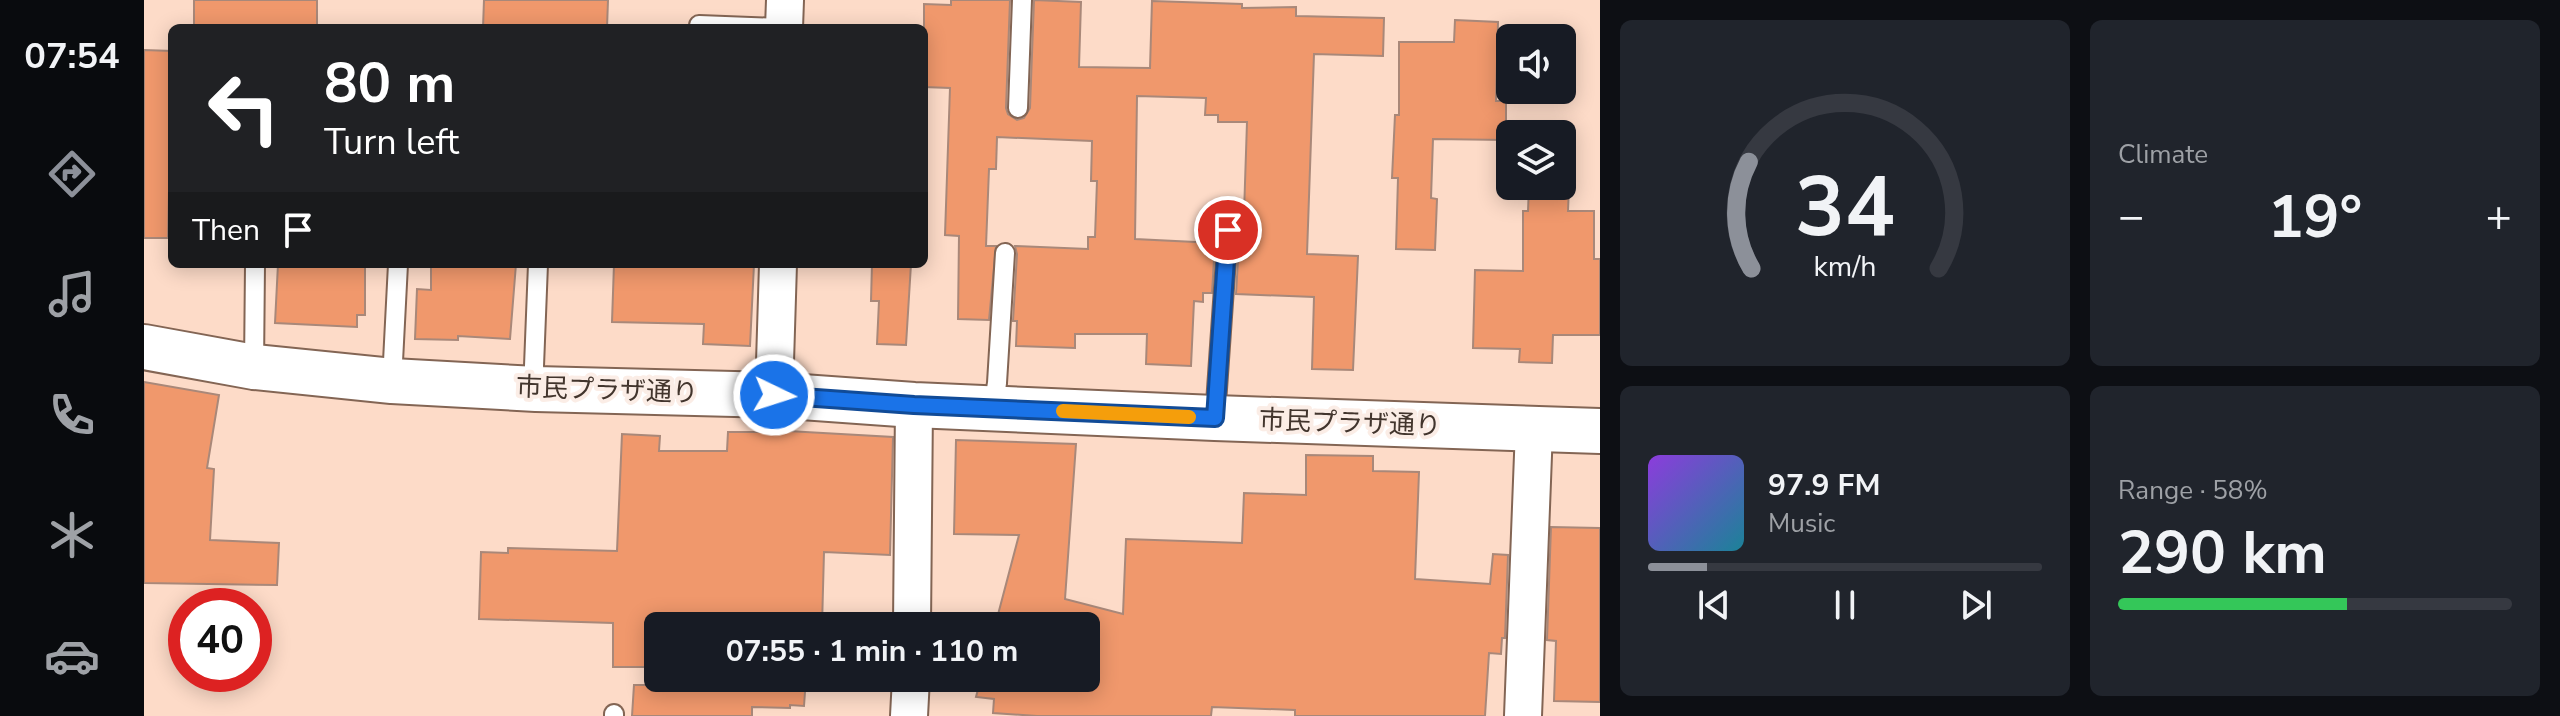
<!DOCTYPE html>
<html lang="en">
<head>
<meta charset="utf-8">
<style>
  body { margin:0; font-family:"Nunito Sans","Noto Sans JP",sans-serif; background:#20242c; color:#f1f3f6; height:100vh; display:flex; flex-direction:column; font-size:30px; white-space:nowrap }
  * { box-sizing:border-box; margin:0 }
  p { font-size:26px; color:#9ea1a6 }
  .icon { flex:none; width:44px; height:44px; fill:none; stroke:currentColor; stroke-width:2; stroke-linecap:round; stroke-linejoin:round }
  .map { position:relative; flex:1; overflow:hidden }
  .drawer { display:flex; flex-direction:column; gap:20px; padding:20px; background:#0d0f14; width:960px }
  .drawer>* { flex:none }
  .top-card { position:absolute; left:24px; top:24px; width:760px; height:244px; border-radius:12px; box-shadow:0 4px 20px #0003; background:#202124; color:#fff; overflow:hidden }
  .controls { position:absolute; left:1352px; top:24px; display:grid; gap:16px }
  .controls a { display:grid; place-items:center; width:80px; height:80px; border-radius:12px; background:#171b24; box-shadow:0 4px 20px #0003; font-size:40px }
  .speed { position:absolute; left:24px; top:588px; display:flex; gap:16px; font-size:40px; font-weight:700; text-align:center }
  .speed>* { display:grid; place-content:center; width:104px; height:104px; border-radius:50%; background:#171b24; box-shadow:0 4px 20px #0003; line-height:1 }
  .speed .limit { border:12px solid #d22; background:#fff; color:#111 }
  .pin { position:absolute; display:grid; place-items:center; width:68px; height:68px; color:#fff; margin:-34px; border:4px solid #fff; border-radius:50%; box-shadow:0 2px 8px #0007 }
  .me { position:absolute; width:88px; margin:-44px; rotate:94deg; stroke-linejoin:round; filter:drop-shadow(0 0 6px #0008) }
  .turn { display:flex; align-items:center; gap:28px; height:168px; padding:0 24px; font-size:36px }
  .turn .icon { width:104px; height:104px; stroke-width:2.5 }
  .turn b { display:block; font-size:56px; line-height:68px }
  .then { display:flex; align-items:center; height:76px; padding:0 24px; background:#0003; gap:16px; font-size:30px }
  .big { font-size:60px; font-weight:700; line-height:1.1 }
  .drawer .widget { flex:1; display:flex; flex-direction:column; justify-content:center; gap:12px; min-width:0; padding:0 28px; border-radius:12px; background:#20242c }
  .drawer .dial { align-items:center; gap:0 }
  .dial svg { height:208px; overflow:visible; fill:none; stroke:#363941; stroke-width:7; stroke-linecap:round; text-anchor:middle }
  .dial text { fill:#f1f3f6; stroke:none }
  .song { display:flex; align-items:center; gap:24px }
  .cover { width:96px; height:96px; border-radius:12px; background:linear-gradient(135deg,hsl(270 70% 55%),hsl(190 70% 35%)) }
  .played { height:8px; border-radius:4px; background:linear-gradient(90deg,#8c9099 15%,#363941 15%) }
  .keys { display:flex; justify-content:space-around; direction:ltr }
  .heat { display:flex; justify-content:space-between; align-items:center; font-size:44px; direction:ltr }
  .charge { height:12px; border-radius:6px; background:linear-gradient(90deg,#34c759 58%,#363941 0) }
  .drawer .tiles { flex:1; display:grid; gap:20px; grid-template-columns:repeat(2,1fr) }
  .trip { position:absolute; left:500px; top:612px; width:456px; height:80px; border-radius:12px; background:#171b24; box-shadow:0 4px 20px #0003; font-weight:700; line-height:80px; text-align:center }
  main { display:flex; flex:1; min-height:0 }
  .dock { display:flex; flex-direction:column; width:144px; justify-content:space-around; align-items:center; background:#090b0e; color:#9ea1a6 }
  .dock .icon { width:56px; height:56px }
  .dock .selected { color:#8c9099 }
  .dock b { font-size:36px; color:#f1f3f6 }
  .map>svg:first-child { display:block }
</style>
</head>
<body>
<main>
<nav class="dock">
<b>07:54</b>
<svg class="icon selected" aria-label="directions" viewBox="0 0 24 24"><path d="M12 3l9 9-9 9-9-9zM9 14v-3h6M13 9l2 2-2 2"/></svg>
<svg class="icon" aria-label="music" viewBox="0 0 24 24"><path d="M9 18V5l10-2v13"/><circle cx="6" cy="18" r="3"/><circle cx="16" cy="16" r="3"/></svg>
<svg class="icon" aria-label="phone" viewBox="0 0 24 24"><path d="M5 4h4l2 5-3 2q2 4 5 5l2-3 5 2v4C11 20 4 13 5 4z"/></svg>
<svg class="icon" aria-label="climate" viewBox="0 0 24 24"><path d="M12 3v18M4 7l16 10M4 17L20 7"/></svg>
<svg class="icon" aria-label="car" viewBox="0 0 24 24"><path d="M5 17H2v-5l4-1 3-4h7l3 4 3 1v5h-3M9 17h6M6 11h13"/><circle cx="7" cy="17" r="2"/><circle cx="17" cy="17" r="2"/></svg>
</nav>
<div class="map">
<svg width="1456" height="716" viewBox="0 0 1456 716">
  <rect width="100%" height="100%" fill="#fddbc8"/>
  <g fill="#f0986c" stroke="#a98879" stroke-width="2">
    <rect x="50" y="0" width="123" height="28"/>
    <path d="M 340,0 L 464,0 L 463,28 L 339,28 Z"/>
    <path d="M 807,0 L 866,0 L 862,108 L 864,114 L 873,120 L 880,118 L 886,108 L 890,0 L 937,2 L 935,67 L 1006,68 L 1008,1 L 1098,4 L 1098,8 L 1152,7 L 1152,16 L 1240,18 L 1239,56 L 1170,54 L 1163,254 L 1214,256 L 1209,370 L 1168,369 L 1170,297 L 1092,294 L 1095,243 L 1099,244 L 1103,122 L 1074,122 L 1074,115 L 1061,115 L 1062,98 L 993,96 L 991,239 L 1071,243 L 1068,293 L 1059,293 L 1059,302 L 1050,301 L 1047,366 L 1002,364 L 1003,334 L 931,334 L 931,348 L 872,346 L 873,321 L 869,321 L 873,254 L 871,246 L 944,249 L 944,237 L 951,237 L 953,181 L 947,181 L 948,141 L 853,137 L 852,169 L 845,169 L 842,246 L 852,246 L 845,320 L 814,319 L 815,236 L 801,235 L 806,88 L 780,87 L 780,4 L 807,5 Z"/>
    <path d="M 1311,20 L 1354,22 L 1352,101 L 1362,101 L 1362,140 L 1289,139 L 1287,198 L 1293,199 L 1291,250 L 1252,249 L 1254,178 L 1248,178 L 1251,115 L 1255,115 L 1255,42 L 1310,42 Z"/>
    <path d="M 0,50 L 28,51 L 24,238 L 0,238 Z"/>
    <path d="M 1385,186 L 1425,186 L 1424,211 L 1450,211 L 1450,259 L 1456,259 L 1456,335 L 1409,335 L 1408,363 L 1375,362 L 1376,349 L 1329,348 L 1331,270 L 1379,271 L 1379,211 L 1384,211 Z"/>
    <path d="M 134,264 L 221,264 L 221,315 L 213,315 L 213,327 L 131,323 Z"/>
    <path d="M 372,264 L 366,339 L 314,336 L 314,340 L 271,339 L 273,289 L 287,290 L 287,265 Z"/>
    <path d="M 470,264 L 610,264 L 606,346 L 559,344 L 560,324 L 468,322 Z"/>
    <path d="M 728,264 L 767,264 L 762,345 L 733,344 L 735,301 L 727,301 Z"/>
    <path d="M 0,382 L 75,395 L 63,468 L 70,469 L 66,540 L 135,543 L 133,585 L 0,583 Z"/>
    <path d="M 626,430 L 749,437 L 746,555 L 680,552 L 678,626 L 514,626 L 514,667 L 469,667 L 469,623 L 335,619 L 337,552 L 364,553 L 364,548 L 473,551 L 478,434 L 516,436 L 515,451 L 583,451 L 584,432 L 626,432 Z"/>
    <path d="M 812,440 L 932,444 L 921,599 L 979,614 L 982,539 L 1098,543 L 1100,493 L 1162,495 L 1162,455 L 1229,456 L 1229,471 L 1275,472 L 1271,579 L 1346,584 L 1349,554 L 1364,555 L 1361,638 L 1358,638 L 1357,654 L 1345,653 L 1341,716 L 1151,716 L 1151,710 L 1068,707 L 1067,716 L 893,716 L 849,713 L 850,699 L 832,697 L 837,678 L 942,678 L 942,626 L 851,626 L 875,535 L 810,534 Z"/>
    <path d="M 1407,527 L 1456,528 L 1456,702 L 1410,701 L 1412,641 L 1403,640 Z"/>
    <path d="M 592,678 L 662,678 L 660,706 L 646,705 L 646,708 L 608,707 L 608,716 L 488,716 L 490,685 L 592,685 Z"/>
  </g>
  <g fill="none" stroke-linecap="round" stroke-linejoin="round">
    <defs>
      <g id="lane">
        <path d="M 555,25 L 636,28"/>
        <path d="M 874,108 L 878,0"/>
        <path d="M 110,367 L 111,264"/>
        <path d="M 248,381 L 254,264"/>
        <path d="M 392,389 L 390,366 L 394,264"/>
        <path d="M 849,408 L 853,383 L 861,253"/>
        <path d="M 1071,418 L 1084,230"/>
        <path d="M 470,716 L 470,714"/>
      </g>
      <g id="street">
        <path d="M 640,28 L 641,0"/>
        <path d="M 630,395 L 634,264"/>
        <path d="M 768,626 L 770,405"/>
        <path d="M 765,716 L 767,678"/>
        <path d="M 1379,716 L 1390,429"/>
      </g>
      <path id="secondary" d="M 0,347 L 110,367 L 248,381 L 392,389 L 630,395 L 770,405 L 1071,418 L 1456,431"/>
    </defs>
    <use href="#lane" stroke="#836554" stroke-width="22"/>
    <use href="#street" stroke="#836554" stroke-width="40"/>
    <use href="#secondary" stroke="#836554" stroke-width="48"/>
    <use href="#lane" stroke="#fff" stroke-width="18"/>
    <use href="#street" stroke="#fff" stroke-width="36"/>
    <use href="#secondary" stroke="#fff" stroke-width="44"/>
  </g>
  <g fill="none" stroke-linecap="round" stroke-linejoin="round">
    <defs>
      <path id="route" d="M 630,395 L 770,405 L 1071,418 L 1084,230"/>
    </defs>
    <use href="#route" stroke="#114b97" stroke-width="20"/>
    <use href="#route" stroke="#1a73e8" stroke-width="14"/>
    <path stroke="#f59e0b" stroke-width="14" d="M 919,411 L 1045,417"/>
  </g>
  <g text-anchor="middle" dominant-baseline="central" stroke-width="8" stroke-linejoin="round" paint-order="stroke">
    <g font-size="26" fill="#42352d" stroke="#fbede6">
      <text transform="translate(463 390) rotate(2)">市民プラザ通り</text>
      <text transform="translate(1206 423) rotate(2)">市民プラザ通り</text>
    </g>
  </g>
</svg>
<div class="controls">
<a><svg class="icon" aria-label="sound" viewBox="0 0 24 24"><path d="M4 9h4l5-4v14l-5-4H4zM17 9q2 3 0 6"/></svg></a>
<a><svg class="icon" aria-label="layers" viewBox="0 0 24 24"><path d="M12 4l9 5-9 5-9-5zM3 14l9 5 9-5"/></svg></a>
</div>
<div class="speed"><div class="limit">40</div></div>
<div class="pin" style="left:1084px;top:230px;background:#d93025"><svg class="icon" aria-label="arrive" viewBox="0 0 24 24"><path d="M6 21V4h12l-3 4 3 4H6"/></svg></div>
<svg class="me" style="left:630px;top:395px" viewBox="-20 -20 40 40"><circle r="17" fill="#1a73e8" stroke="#fff" stroke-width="3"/><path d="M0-11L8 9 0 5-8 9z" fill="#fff"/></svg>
<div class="trip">07:55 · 1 min · 110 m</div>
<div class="top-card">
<div class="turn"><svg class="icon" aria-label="left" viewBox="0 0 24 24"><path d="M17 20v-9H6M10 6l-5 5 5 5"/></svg><div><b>80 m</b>Turn left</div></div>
<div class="then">Then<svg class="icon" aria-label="arrive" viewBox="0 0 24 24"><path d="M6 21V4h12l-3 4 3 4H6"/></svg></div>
</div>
</div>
<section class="drawer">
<div class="tiles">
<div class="widget dial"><svg viewBox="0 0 100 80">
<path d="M14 69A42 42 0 1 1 86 69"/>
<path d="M14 69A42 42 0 0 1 13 28" stroke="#8c9099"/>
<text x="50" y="56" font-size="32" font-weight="700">34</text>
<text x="50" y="72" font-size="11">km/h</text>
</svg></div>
<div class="widget"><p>Climate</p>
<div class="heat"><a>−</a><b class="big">19°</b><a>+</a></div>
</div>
<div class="widget">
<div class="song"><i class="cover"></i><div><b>97.9 FM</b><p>Music</p></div></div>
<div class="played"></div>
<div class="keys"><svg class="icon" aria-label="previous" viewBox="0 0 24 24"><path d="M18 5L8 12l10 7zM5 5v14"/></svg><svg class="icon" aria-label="pause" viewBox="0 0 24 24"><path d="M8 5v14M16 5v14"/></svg><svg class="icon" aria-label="next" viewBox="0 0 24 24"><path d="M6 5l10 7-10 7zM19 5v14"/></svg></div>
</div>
<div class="widget"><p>Range · 58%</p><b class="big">290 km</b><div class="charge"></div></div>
</div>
</section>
</main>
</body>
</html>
